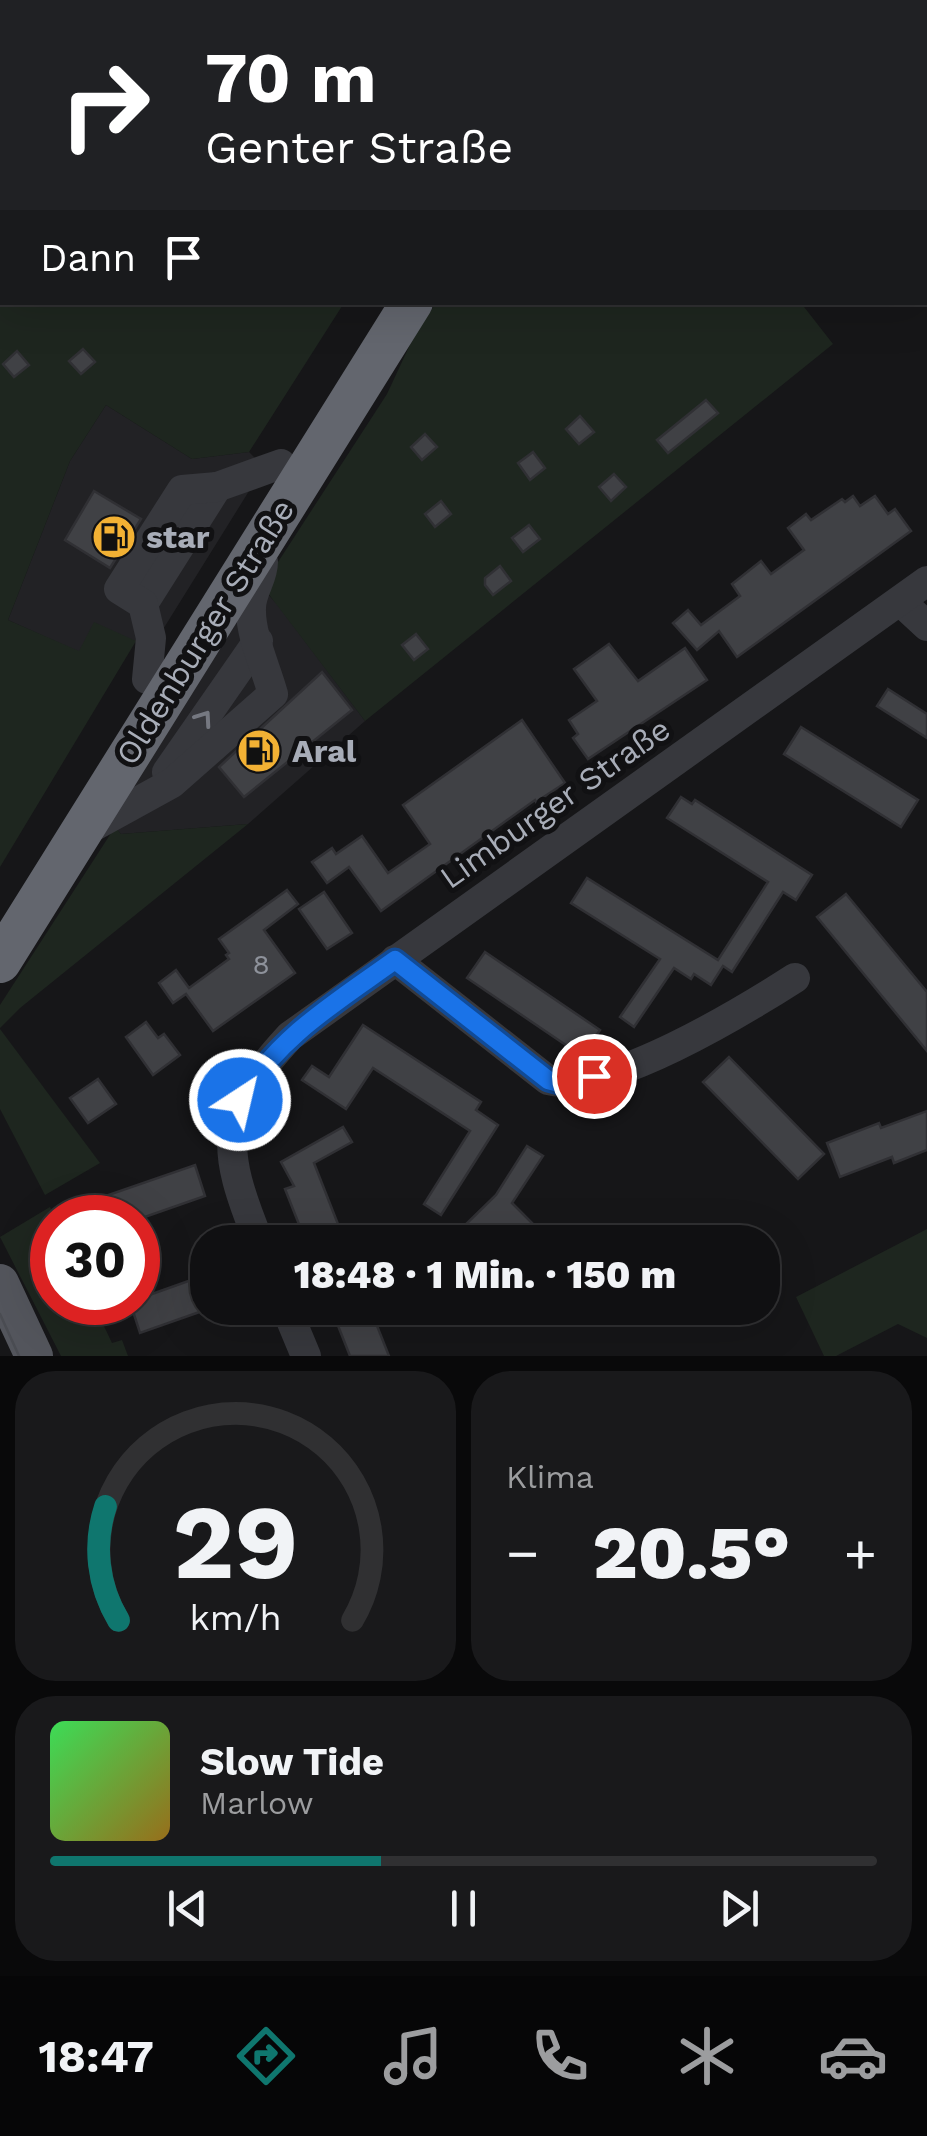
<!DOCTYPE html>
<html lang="de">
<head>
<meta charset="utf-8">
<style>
  body { margin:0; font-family:"Work Sans",sans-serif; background:#19191b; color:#f1f3f6; height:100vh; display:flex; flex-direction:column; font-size:38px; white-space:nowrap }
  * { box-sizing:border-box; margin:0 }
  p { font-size:32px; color:#9c9d9f }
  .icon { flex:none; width:55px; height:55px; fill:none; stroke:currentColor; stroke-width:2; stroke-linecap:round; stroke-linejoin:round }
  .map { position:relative; height:1356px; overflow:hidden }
  .drawer { display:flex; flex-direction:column; gap:15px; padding:15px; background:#09090a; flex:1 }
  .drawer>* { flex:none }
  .hud { position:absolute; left:0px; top:0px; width:928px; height:305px; box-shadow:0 10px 40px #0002,0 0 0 2px #303032; background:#202124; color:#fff; overflow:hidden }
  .speed { position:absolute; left:30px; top:1195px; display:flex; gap:20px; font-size:50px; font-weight:700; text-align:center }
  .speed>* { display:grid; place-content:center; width:130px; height:130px; border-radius:50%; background:#101012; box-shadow:0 10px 40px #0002,0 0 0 2px #303032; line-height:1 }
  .speed .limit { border:15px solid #d22; background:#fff; color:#111 }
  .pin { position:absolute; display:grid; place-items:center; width:85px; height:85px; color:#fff; margin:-42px; border:5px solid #fff; border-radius:50%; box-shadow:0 2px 10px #0007 }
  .me { position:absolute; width:110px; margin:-55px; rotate:35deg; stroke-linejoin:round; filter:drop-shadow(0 0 8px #0008) }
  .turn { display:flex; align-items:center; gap:35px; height:210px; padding:0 40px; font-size:45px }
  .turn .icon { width:130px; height:130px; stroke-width:2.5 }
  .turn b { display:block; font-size:70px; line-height:85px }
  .then { display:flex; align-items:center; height:95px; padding:0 40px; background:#0003; gap:20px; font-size:38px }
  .big { font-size:75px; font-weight:800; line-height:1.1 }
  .drawer .card { flex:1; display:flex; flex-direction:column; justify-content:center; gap:15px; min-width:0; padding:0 35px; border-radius:40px; background:#19191b }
  .drawer .dial { align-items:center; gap:0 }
  .dial svg { height:260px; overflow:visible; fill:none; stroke:#303032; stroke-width:7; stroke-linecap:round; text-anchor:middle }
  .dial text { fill:#f1f3f6; stroke:none }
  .song { display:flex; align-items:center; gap:30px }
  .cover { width:120px; height:120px; border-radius:15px; background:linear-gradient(135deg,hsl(130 70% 55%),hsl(40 70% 35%)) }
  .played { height:10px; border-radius:5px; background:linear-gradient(90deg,#0f766e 40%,#303032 40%) }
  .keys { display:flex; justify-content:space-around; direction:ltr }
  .heat { display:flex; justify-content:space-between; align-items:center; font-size:55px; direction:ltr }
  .drawer .tiles { flex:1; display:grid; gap:15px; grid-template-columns:1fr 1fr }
  .card:last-child { grid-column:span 2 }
  .trip { position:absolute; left:190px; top:1225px; width:590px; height:100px; border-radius:40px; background:#101012; box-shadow:0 10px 40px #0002,0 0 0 2px #303032; font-weight:800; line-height:100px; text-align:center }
  .tab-bar { display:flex; height:160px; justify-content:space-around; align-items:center; background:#060607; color:#9c9d9f }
  .tab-bar .icon { width:70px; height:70px }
  .tab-bar .current { color:#0f766e }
  .tab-bar b { font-size:45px; color:#f1f3f6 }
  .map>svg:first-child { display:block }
</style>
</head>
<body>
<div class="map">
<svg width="927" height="1356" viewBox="0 0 927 1356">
  <rect width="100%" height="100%" fill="#161618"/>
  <g fill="#222225">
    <path d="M 106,405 L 192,459 L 249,452 L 264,467 L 157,639 L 79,652 L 8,620 L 70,461 Z"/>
    <path d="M 251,576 L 277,604 L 365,721 L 248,824 L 121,834 L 103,815 Z"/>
  </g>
  <g fill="#1e261f">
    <path d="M 0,0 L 583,0 L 2,2 L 2,302 L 344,303 L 249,452 L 192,459 L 106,405 L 70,461 L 8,620 L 79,651 L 94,622 L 136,641 L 0,867 Z"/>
    <path d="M 436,303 L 801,303 L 833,344 L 365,721 L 267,592 L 267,579 L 387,394 L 414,336 Z"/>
    <path d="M 248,824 L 20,1008 L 0,1028 L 0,1005 L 115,827 L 121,834 Z"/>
    <path d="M 0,1029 L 100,1163 L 45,1195 L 0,1109 Z"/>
    <path d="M 50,1207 L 55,1217 L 52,1218 L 52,1302 L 93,1303 L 112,1343 L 122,1340 L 128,1356 L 61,1356 L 0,1237 Z"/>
    <path d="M 927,1229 L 927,1338 L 898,1324 L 836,1356 L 824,1356 L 796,1297 Z"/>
  </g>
  <g fill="#404145" stroke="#303034" stroke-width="2.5">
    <path d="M 83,349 L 95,362 L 81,374 L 69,361 Z"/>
    <path d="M 17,351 L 29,365 L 14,377 L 3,364 Z"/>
    <path d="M 706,400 L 718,413 L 668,453 L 657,440 Z"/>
    <path d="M 580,416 L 594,432 L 579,444 L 566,429 Z"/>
    <path d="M 425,434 L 437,447 L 422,460 L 411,447 Z"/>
    <path d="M 533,452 L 545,468 L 530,480 L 518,463 Z"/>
    <path d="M 614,474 L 626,487 L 611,501 L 599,487 Z"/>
    <path d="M 94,491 L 141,519 L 110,568 L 65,540 Z"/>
    <path d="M 853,496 L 860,506 L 875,496 L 888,514 L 895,509 L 911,531 L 737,657 L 719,631 L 697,650 L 673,623 L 688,610 L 701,625 L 740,596 L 732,584 L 761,561 L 771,574 L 804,550 L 788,528 L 806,514 L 811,520 L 842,499 L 845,502 Z"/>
    <path d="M 441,501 L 451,514 L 435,527 L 425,514 Z"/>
    <path d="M 529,525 L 540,539 L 523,552 L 512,538 Z"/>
    <path d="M 500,566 L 511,581 L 493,595 L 485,585 L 485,578 Z"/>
    <path d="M 416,634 L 428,649 L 414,660 L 402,645 Z"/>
    <path d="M 609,644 L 638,681 L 685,648 L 707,680 L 588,759 L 573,738 L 578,734 L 569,720 L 597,701 L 574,669 Z"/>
    <path d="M 322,672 L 352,710 L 244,797 L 219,767 Z"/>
    <path d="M 888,689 L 927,714 L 927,738 L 877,706 Z"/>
    <path d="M 522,720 L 565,783 L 536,802 L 535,800 L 381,911 L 349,867 L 327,883 L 312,862 L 332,848 L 336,854 L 362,836 L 388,873 L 430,844 L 403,805 Z"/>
    <path d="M 801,727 L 918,800 L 901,827 L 784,754 Z"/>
    <path d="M 681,797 L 692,804 L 695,800 L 812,875 L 796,900 L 783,892 L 732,972 L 723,966 L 711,985 L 694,974 L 691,979 L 674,968 L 634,1027 L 620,1017 L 660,959 L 571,903 L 587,878 L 718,960 L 768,882 L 667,818 Z"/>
    <path d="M 287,890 L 298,904 L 264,930 L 295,973 L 213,1031 L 186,994 L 173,1003 L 159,983 L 176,970 L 189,988 L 229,959 L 226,955 L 229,953 L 219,939 Z"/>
    <path d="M 324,892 L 352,933 L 327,949 L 299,909 Z"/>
    <path d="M 846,894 L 927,992 L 927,1051 L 817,917 Z"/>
    <path d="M 485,952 L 600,1030 L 582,1056 L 467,978 Z"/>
    <path d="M 146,1022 L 158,1038 L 164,1034 L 180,1055 L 153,1075 L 126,1037 Z"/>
    <path d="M 363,1025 L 481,1102 L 476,1110 L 498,1125 L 441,1215 L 424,1204 L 470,1131 L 373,1068 L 346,1109 L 302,1080 L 312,1066 L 329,1077 Z"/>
    <path d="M 729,1057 L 824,1154 L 798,1179 L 703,1082 Z"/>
    <path d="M 98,1079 L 116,1104 L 88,1123 L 70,1098 Z"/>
    <path d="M 927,1111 L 927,1150 L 894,1163 L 892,1157 L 840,1177 L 827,1143 L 879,1123 L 881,1128 Z"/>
    <path d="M 343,1127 L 352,1142 L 314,1163 L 345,1242 L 306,1242 L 285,1189 L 294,1186 L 281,1162 Z"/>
    <path d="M 527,1146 L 543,1156 L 512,1203 L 551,1242 L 499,1242 L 486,1229 L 474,1241 L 462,1228 L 496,1195 Z"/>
    <path d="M 195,1165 L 205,1196 L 142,1218 L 97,1218 L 91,1201 Z"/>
    <path d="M 208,1274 L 208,1309 L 140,1333 L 130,1302 L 138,1302 L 138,1299 Z"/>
    <path d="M 331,1308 L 370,1308 L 389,1356 L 350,1356 Z"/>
  </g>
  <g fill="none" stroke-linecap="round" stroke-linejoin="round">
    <g stroke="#37383d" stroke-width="30">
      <path d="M 833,0 L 835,2"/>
      <path d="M 925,112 L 927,114"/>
      <path d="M 0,209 L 2,209"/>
      <path d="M 900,601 L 927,626"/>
      <path d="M 143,604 L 217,487"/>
      <path d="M 147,679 L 151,638 L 143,604 L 119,589 L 182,490 L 217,487 L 281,464"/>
      <path d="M 167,772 L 258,641"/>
      <path d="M 83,832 L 172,783 L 273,694 C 266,668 250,635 251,608 C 251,591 263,579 263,562"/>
      <path d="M 395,960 L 548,1080 C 605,1096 745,1010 795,978"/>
      <path d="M 259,1242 C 220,1146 218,1114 290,1036 L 927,581"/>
      <path d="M 286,1308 L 306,1356"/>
    </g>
    <path stroke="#53555c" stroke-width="38" d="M 0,1283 L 34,1356"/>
    <g stroke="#63666e" stroke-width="42">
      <path d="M 598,2 L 600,0"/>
      <path d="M 629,2 L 631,0"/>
      <path d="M 0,962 L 412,302"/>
    </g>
    <path stroke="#4a4c52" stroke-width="2.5" d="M 0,1314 L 19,1356"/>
  </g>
  <defs><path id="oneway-chevron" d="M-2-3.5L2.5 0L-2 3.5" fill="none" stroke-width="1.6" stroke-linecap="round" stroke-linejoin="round" transform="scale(2.5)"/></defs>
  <use stroke="#757881" href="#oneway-chevron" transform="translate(204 718) rotate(-55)"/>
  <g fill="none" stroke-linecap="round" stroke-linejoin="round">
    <defs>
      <path id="route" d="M 240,1100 C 279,1036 335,1003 395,960 L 548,1080 L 566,1085 L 594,1076"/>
    </defs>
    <use href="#route" stroke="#114b97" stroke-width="25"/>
    <use href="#route" stroke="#1a73e8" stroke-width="18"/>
  </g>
  <defs>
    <symbol id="fuel-disc" viewBox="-11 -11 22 22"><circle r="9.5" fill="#f2b134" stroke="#111113"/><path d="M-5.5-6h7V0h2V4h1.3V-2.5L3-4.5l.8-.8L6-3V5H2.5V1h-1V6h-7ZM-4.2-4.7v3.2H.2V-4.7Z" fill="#111"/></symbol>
  </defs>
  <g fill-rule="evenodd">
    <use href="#fuel-disc" x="89" y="512" width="50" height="50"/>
    <use href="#fuel-disc" x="234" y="726" width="50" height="50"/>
  </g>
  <g text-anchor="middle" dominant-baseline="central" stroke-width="10" stroke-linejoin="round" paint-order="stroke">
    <g font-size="28" fill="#8e929b">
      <text x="261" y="964">8</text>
    </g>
    <g font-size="32" font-weight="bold" fill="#a8adb8" stroke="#111113" text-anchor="start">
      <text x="146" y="537">star</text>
      <text x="292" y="751">Aral</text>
    </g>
    <g font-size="32" fill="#a8adb8" stroke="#111113">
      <text transform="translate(205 632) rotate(-58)">Oldenburger Straße</text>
      <text transform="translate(555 803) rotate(-35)">Limburger Straße</text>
    </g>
  </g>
</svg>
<div class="speed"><div class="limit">30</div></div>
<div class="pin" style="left:594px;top:1076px;background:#d93025"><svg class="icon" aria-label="arrive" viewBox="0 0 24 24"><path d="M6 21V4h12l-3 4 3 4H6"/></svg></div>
<svg class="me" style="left:240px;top:1100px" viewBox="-20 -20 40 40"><circle r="17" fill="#1a73e8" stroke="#fff" stroke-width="3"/><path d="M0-11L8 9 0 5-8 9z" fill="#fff"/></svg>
<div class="trip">18:48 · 1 Min. · 150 m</div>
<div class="hud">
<div class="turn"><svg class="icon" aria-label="right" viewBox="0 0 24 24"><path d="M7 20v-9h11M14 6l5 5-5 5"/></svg><div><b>70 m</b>Genter Straße</div></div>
<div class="then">Dann<svg class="icon" aria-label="arrive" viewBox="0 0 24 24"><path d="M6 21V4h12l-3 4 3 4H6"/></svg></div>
</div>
</div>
<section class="drawer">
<div class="tiles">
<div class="card dial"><svg viewBox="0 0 100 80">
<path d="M14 69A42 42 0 1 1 86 69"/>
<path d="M14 69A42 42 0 0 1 10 34" stroke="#0f766e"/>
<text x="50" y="56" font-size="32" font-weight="700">29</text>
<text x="50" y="72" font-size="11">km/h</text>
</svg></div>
<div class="card"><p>Klima</p>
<div class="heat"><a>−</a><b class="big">20.5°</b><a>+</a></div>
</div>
<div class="card">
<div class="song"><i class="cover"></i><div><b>Slow Tide</b><p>Marlow</p></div></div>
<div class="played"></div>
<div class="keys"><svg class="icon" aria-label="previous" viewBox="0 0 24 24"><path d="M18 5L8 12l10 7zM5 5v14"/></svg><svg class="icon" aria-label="pause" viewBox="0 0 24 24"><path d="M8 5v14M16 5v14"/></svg><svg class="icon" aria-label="next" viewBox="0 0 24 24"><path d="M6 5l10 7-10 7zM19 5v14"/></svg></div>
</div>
</div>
</section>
<nav class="tab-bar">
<b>18:47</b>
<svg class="icon current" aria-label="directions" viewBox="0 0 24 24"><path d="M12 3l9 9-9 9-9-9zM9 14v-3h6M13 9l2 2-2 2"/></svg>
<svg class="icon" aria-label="music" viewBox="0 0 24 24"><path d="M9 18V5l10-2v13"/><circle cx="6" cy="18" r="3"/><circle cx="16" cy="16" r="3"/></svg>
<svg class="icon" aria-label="phone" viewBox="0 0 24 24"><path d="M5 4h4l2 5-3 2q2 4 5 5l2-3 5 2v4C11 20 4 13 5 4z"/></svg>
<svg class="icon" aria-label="climate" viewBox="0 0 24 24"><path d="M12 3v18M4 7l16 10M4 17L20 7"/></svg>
<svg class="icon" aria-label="car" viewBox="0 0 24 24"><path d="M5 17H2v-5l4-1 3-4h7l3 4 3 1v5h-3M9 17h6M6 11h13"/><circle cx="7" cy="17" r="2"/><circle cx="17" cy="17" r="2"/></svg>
</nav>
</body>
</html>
